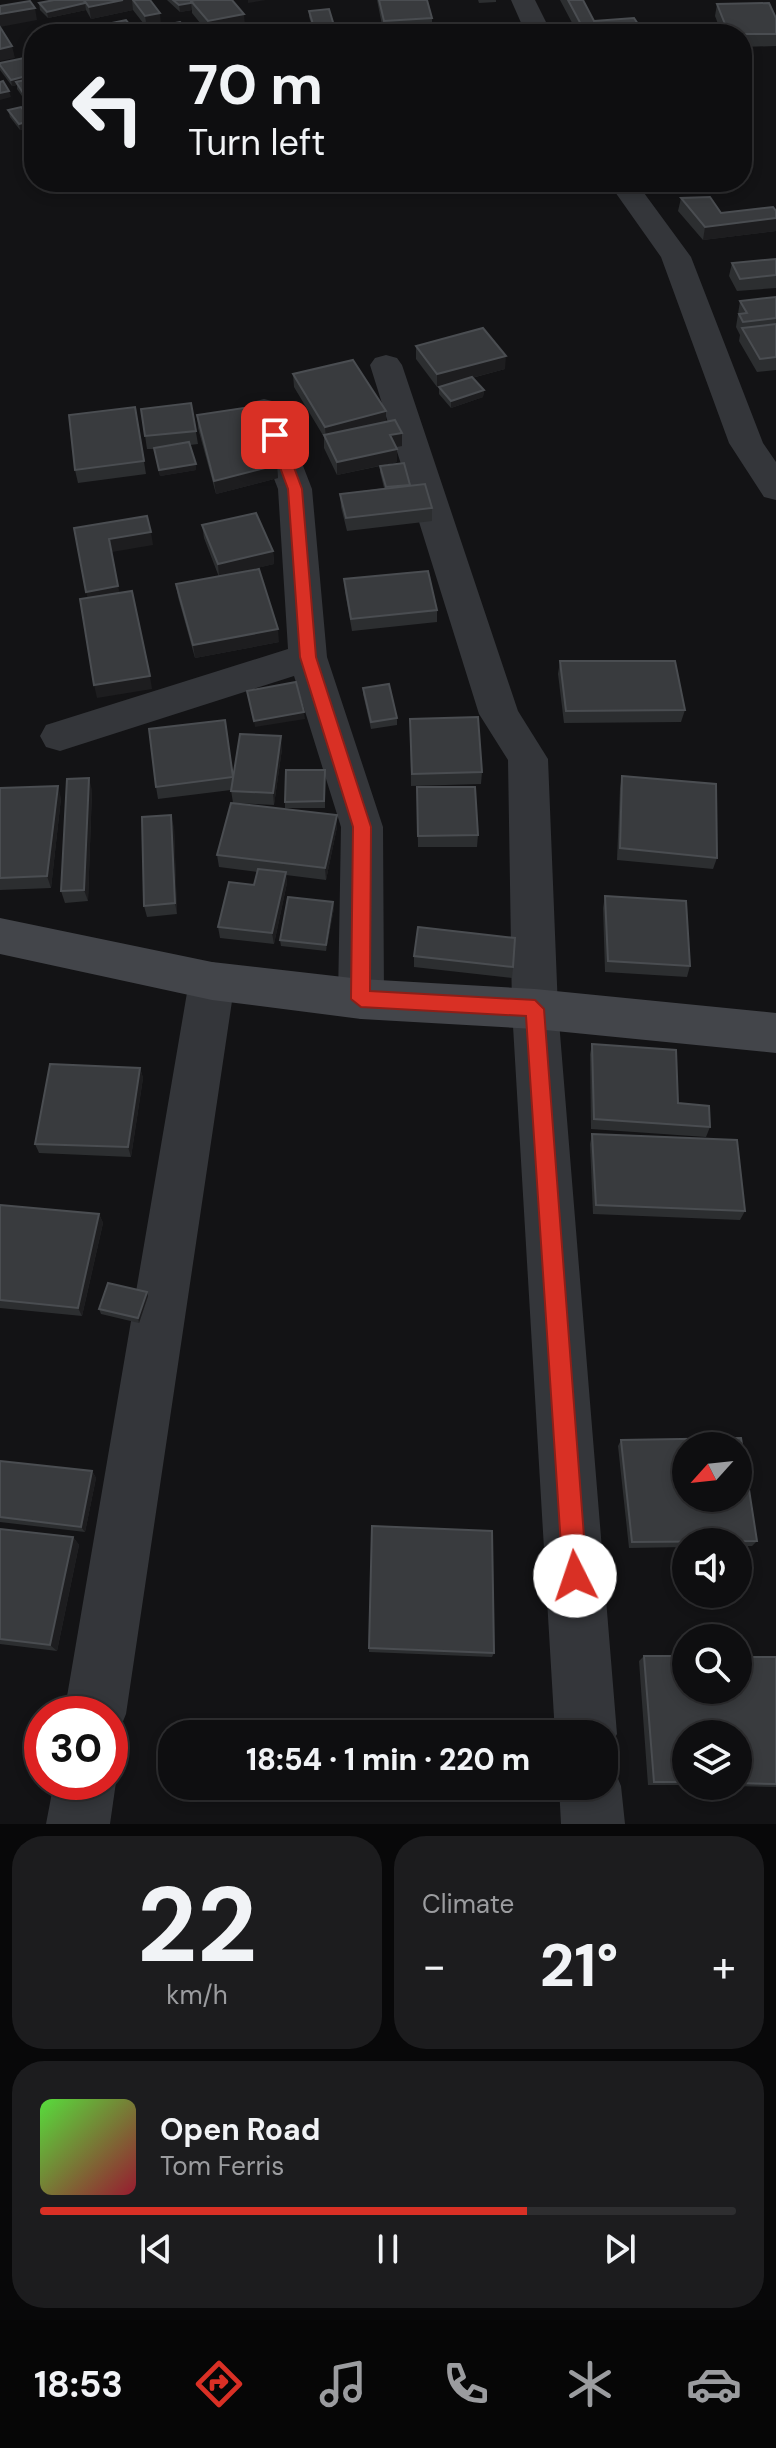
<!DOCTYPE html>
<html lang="en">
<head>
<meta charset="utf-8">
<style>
  body { margin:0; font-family:"DM Sans",sans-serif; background:#1c1c1e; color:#f1f3f6; height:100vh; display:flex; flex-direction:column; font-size:30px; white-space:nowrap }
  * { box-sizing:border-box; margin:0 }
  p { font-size:26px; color:#9b9c9f }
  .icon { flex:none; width:44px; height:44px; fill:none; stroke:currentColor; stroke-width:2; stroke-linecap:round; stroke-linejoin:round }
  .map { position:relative; height:1824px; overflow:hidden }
  .drawer { display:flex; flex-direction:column; gap:12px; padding:12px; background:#080809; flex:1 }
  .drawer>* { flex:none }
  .top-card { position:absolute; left:24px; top:24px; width:728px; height:168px; border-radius:32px; box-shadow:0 4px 12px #0003,0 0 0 2px #2e2e30; background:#0e0e10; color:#f1f3f6; overflow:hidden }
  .needle { width:52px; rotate:243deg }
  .tools { position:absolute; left:672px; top:1432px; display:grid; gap:16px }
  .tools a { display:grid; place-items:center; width:80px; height:80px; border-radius:50%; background:#0e0e10; box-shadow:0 4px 12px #0003,0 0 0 2px #2e2e30; font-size:40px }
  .speed { position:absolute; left:24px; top:1696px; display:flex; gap:16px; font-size:40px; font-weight:700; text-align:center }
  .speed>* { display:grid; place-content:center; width:104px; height:104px; border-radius:50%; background:#0e0e10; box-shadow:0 4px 12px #0003,0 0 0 2px #2e2e30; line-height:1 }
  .speed .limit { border:12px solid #d22; background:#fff; color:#111 }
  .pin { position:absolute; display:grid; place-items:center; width:68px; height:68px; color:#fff; margin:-34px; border-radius:16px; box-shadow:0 4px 12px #0006 }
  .me { position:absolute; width:88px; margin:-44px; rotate:356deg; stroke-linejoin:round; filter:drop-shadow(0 0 6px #0008) }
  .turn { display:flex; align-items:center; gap:28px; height:168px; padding:0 32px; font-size:36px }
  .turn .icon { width:104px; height:104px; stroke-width:2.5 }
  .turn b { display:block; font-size:56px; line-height:68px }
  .big { font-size:60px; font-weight:800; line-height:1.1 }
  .drawer .widget { flex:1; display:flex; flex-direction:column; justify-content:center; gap:12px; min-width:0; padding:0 28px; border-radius:32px; background:#1c1c1e }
  .drawer .dial { align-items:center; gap:0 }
  .dial b { font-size:104px; line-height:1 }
  .song { display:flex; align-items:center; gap:24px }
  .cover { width:96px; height:96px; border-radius:12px; background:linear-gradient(135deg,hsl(110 70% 55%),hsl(350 70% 35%)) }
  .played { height:8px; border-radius:4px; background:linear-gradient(90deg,#d93025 70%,#2e2e30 70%) }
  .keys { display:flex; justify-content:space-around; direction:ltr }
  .heat { display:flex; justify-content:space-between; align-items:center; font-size:44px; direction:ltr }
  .drawer .tiles { flex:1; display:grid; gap:12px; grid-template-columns:1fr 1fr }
  .widget:last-child { grid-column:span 2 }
  .trip { position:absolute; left:158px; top:1720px; width:460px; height:80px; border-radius:32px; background:#0e0e10; box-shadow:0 4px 12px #0003,0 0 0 2px #2e2e30; font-weight:800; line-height:80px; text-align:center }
  .dock { display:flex; height:128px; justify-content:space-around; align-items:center; background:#060606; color:#9b9c9f }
  .dock .icon { width:56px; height:56px }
  .dock .current { color:#d93025 }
  .dock b { font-size:36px; color:#f1f3f6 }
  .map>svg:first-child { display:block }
</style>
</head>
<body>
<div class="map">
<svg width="776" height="1824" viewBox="0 0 776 1824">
  <rect width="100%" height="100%" fill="#131315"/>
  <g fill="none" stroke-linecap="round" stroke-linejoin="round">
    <g fill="#34363a" fill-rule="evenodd">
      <path d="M 511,0 L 535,0 L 552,34 L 526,34 Z"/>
      <path d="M 608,182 L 636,182 L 691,257 L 763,443 L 776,462 L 776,500 L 764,497 L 729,443 L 661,257 Z"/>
      <path d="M 386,355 L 397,358 L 402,365 L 518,711 L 548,759 L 558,1009 L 617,1734 L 604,1757 L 604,1734 L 555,1734 L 512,1009 L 508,760 L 479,714 L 370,365 L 375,358 Z"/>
      <path d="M 264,399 L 276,402 L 281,409 L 312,489 L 327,657 L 383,827 L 384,999 L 377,1013 L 361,1019 L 345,1013 L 338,999 L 341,827 L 294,676 L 60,751 L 46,747 L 40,736 L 46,725 L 288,649 L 278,489 L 247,409 L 252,402 Z"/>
      <path d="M 212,962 L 228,967 L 235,981 L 126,1714 L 117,1736 L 110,1738 L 110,1714 L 64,1714 L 189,981 L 196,967 Z"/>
      <path d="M 604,1760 L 612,1764 L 621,1786 L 625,1824 L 561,1824 L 559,1786 L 604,1786 Z"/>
      <path d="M 110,1767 L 116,1782 L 110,1824 L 46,1824 L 54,1782 L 110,1782 Z"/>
    </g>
    <path fill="#43454a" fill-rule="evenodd" d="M 0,918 L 212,962 L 361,979 L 535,989 L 776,1013 L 776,1053 L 535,1029 L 361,1019 L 212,1000 L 0,954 Z"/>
  </g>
  <g fill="#2c2e30">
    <path d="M 54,0 L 150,0 L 161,25 L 147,28 L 133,10 L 91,19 L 86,10 L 48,18 L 40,10 L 39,3 Z"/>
    <path d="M 167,0 L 232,0 L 245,26 L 209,34 L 192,13 L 192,10 L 180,12 Z"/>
    <path d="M 377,0 L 427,0 L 432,18 L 432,26 L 456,32 L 456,34 L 400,34 L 400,32 L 398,32 L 398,34 L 382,34 L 382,30 L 383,30 Z"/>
    <path d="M 478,0 L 496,0 L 496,2 L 479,3 Z"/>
    <path d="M 560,0 L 583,0 L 594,21 L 638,24 L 637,34 L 578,34 Z"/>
    <path d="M 717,4 L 776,18 L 776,46 L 742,47 L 742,34 L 722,34 L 715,16 Z"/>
    <path d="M 309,11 L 335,29 L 335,34 L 315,34 L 309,17 Z"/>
    <path d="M 165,25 L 191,34 L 168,34 L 166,32 Z"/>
    <path d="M 34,56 L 34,104 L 29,106 L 17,89 L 17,85 L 12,86 L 0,70 L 0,63 Z"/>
    <path d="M 8,110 L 32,120 L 33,127 L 20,130 L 10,117 Z"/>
    <path d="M 681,198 L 721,213 L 776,210 L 776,231 L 703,240 L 678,211 Z"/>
    <path d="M 776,259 L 776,288 L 737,291 L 729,276 L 732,263 Z"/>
    <path d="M 776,297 L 776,370 L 757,372 L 739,341 L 740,335 L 736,327 L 740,301 Z"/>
    <path d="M 416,346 L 505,369 L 472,378 L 484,390 L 483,397 L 451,408 L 439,394 L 439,387 L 447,385 L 437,387 L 416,359 Z"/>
    <path d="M 293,374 L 386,411 L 386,422 L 402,433 L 402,446 L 396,447 L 397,462 L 380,466 L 410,485 L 432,508 L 432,521 L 347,531 L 341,507 L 340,494 L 384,488 L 380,472 L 380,466 L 337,475 L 324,448 L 324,437 L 294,387 Z"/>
    <path d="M 191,403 L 198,444 L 190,445 L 196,470 L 160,476 L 154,449 L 147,449 L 141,409 Z"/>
    <path d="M 135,407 L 146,474 L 78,483 L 75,470 Z"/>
    <path d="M 197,415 L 277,465 L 278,478 L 216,494 L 198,428 Z"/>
    <path d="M 202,525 L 273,551 L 274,564 L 221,576 L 279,642 L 195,658 L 178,597 L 176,584 L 219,577 L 204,538 Z"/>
    <path d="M 344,579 L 437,610 L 437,622 L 352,631 L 345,592 Z"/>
    <path d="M 560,661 L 685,710 L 681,722 L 564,723 L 558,674 Z"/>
    <path d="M 363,688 L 397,718 L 397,725 L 371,729 L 363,694 Z"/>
    <path d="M 410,719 L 482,772 L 481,784 L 411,786 Z"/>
    <path d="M 225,720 L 233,779 L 282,749 L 274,805 L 233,803 L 231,790 L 158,799 L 156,787 Z"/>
    <path d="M 325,770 L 325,808 L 285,808 L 285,802 Z"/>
    <path d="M 622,776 L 717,858 L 713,869 L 617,860 L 620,788 Z"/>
    <path d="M 417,787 L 478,835 L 477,847 L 418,847 Z"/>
    <path d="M 0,788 L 61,798 L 51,888 L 0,890 Z"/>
    <path d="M 92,790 L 88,901 L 65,903 L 61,891 Z"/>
    <path d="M 174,827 L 177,914 L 147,917 L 144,906 Z"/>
    <path d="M 337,827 L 326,880 L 286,875 L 287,883 L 274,944 L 220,938 L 218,927 L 254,885 L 257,872 L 219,867 L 217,855 Z"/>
    <path d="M 605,896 L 690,966 L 687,977 L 605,972 L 603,908 Z"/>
    <path d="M 333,902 L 334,908 L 326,951 L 281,946 L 280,940 Z"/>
    <path d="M 414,956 L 513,967 L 512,978 L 414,967 Z"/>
    <path d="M 592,1044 L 710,1127 L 706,1137 L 591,1129 L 590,1054 Z"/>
    <path d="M 140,1068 L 143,1078 L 131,1157 L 39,1153 L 35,1144 Z"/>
    <path d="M 592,1134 L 745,1211 L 740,1220 L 593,1214 L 590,1144 Z"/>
    <path d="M 0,1205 L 99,1214 L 103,1223 L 82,1316 L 0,1308 Z"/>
    <path d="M 147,1292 L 148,1296 L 139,1323 L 101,1314 L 99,1309 Z"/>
    <path d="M 621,1440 L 757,1541 L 752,1546 L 738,1546 L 738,1542 L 686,1542 L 686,1547 L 629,1548 L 618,1446 Z"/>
    <path d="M 0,1461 L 92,1471 L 96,1478 L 85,1532 L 0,1522 Z"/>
    <path d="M 0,1529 L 73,1537 L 79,1545 L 57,1651 L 0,1644 Z"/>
    <path d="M 369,1648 L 494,1653 L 492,1657 L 369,1652 Z"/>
    <path d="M 644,1656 L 776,1657 L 776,1787 L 732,1786 L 738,1786 L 738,1734 L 686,1734 L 686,1785 L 648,1785 L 639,1661 Z"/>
  </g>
  <g fill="#1d1d1f">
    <path d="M 123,0 L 132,0 L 133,10 L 91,19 L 89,7 Z"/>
    <path d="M 248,0 L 266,0 L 248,3 Z"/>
    <path d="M 85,3 L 86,10 L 48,18 L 47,12 Z"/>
    <path d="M 191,3 L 192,10 L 180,12 L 179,5 Z"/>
    <path d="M 35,8 L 37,20 L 0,27 L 0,14 Z"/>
    <path d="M 160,13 L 161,25 L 147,28 L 145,16 Z"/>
    <path d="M 244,14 L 245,26 L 209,34 L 208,21 Z"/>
    <path d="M 638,24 L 637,34 L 583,34 L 584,30 Z"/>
    <path d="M 12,46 L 15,58 L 0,61 L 0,49 Z"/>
    <path d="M 34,74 L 34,81 L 16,82 L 17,85 L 12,86 L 11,80 Z"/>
    <path d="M 9,91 L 11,97 L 0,100 L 0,93 Z"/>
    <path d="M 34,97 L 34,104 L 29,106 L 27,99 Z"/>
    <path d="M 32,120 L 33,127 L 20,130 L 19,124 Z"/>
    <path d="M 459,182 L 505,182 L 459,187 Z"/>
    <path d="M 776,218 L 776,231 L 703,240 L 705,227 Z"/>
    <path d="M 506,356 L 505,369 L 437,387 L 437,374 Z"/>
    <path d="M 484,390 L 483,397 L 451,408 L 451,401 Z"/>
    <path d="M 386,411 L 386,424 L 326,440 L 325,427 Z"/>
    <path d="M 402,433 L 402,446 L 390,448 L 390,435 Z"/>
    <path d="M 397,449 L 397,462 L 337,475 L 337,462 Z"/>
    <path d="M 196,464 L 196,470 L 160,476 L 159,470 Z"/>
    <path d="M 277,465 L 278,478 L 216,494 L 214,481 Z"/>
    <path d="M 151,532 L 153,545 L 112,552 L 109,539 Z"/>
    <path d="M 273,551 L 274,564 L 219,577 L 218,564 Z"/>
    <path d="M 118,586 L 121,599 L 89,604 L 86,592 Z"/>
    <path d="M 278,629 L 279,642 L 195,658 L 193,645 Z"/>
    <path d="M 150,676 L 152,689 L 97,698 L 94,685 Z"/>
    <path d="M 304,712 L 305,719 L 255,727 L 254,721 Z"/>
    <path d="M 281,736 L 282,749 L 274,805 L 273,793 Z"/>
    <path d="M 89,778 L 92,790 L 88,901 L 84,890 Z"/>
    <path d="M 58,786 L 61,798 L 51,888 L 47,876 Z"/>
    <path d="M 171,815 L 174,827 L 177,914 L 175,903 Z"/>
    <path d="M 337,815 L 337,827 L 326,880 L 325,868 Z"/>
    <path d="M 286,872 L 287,883 L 274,944 L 272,933 Z"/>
    <path d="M 333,902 L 334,908 L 326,951 L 326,945 Z"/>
    <path d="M 140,1068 L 143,1078 L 131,1157 L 128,1147 Z"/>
    <path d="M 99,1214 L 103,1223 L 82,1316 L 78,1308 Z"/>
    <path d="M 147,1292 L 148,1296 L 139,1323 L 138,1318 Z"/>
    <path d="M 92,1471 L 96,1478 L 85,1532 L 81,1527 Z"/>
    <path d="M 73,1537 L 79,1545 L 57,1651 L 50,1645 Z"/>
  </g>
  <g fill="#393b3e" stroke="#4a4d51" stroke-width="2" fill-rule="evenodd">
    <path d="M 54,0 L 84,0 L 85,3 L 47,12 L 39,3 Z"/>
    <path d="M 84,0 L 123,0 L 89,7 Z"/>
    <path d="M 133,0 L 150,0 L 160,13 L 145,16 Z"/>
    <path d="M 173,0 L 195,0 L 191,1 L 191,3 L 179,5 Z"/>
    <path d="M 195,0 L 232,0 L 244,14 L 208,21 L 191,1 Z"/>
    <path d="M 379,0 L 427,0 L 432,18 L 384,21 Z"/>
    <path d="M 568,0 L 583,0 L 594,21 L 634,18 L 638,24 L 584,30 Z"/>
    <path d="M 30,1 L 35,8 L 0,14 L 0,6 Z"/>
    <path d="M 769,3 L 776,18 L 776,34 L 729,34 L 717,4 Z"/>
    <path d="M 329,9 L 335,29 L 315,31 L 309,11 Z"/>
    <path d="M 126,20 L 137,34 L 75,34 L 72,31 Z"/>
    <path d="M 180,22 L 191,34 L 173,34 L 165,25 Z"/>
    <path d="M 453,24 L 456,32 L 447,33 L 447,34 L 403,34 L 400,28 Z"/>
    <path d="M 361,26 L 367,34 L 340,34 L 337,31 Z"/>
    <path d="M 0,27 L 12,46 L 0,49 Z"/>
    <path d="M 382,30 L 397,30 L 398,34 L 383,34 Z"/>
    <path d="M 34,56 L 34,74 L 11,80 L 0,65 L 0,63 Z"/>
    <path d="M 34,78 L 34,97 L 27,99 L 16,82 Z"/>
    <path d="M 3,81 L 9,91 L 0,93 L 0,82 Z"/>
    <path d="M 21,107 L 32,120 L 19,124 L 8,110 Z"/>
    <path d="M 710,197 L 721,213 L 773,207 L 776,211 L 776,218 L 705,227 L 681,198 Z"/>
    <path d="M 776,259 L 776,275 L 740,279 L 732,263 Z"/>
    <path d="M 776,297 L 776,318 L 743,322 L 739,314 L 747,313 L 740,301 Z"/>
    <path d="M 776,324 L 776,357 L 760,359 L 742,328 Z"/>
    <path d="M 483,328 L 506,356 L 437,374 L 416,346 Z"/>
    <path d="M 353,360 L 386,411 L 325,427 L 293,374 Z"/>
    <path d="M 472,377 L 484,390 L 451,401 L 439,387 Z"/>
    <path d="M 191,403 L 196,431 L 145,436 L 141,409 Z"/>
    <path d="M 135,407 L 144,461 L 75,470 L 69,415 Z"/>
    <path d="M 250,407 L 277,465 L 214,481 L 197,415 Z"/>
    <path d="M 395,420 L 402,433 L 390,435 L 397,449 L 337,462 L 324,435 Z"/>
    <path d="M 189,442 L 196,464 L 159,470 L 154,448 Z"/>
    <path d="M 404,463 L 410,485 L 386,487 L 380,466 Z"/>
    <path d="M 425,484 L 432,508 L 346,518 L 340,494 Z"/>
    <path d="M 256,513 L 273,551 L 218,564 L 202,525 Z"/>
    <path d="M 147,516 L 151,532 L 109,539 L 118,586 L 86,592 L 74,528 Z"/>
    <path d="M 259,569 L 278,629 L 193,645 L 176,584 Z"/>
    <path d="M 428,571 L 437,610 L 351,619 L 344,579 Z"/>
    <path d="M 132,591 L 150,676 L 94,685 L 80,599 Z"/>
    <path d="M 560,661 L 675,661 L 685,710 L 566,711 Z"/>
    <path d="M 296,682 L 304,712 L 254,721 L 247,691 Z"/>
    <path d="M 389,684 L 397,718 L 371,722 L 363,688 Z"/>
    <path d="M 478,717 L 482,772 L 412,774 L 410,719 Z"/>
    <path d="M 225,720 L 233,777 L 156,787 L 149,729 Z"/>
    <path d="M 240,734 L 281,736 L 273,793 L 231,791 Z"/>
    <path d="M 286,770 L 325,770 L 324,801 L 285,802 Z"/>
    <path d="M 622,776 L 716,784 L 717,858 L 620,848 Z"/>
    <path d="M 89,778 L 84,890 L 61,891 L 67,779 Z"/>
    <path d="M 58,786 L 47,876 L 0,878 L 0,788 Z"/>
    <path d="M 417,787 L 475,787 L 478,835 L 418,836 Z"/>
    <path d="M 231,803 L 337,815 L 325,868 L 217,855 Z"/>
    <path d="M 171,815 L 175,903 L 144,906 L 142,817 Z"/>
    <path d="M 258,869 L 286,872 L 272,933 L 218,927 L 229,882 L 254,885 Z"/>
    <path d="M 605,896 L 686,901 L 690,966 L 608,961 Z"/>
    <path d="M 288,897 L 333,902 L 326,945 L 280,940 Z"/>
    <path d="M 418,927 L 515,938 L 513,967 L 414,956 Z"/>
    <path d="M 592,1044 L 676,1050 L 678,1103 L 709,1106 L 710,1127 L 594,1119 Z"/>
    <path d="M 50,1064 L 140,1068 L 128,1147 L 35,1144 Z"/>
    <path d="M 592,1134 L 737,1140 L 745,1211 L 596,1205 Z"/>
    <path d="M 0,1205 L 99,1214 L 78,1308 L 0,1300 Z"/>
    <path d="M 108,1283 L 147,1292 L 138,1318 L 99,1309 Z"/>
    <path d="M 741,1438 L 757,1541 L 632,1542 L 621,1440 ZM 686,1446 L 738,1446 L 738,1498 L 686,1498 Z"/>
    <path d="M 0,1461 L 92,1471 L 81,1527 L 0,1517 Z"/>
    <path d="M 372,1526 L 492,1531 L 494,1653 L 369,1648 Z"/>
    <path d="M 0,1529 L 73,1537 L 50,1645 L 0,1639 Z"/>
    <path d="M 644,1656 L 686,1656 L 686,1690 L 738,1690 L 738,1657 L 776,1657 L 776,1784 L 738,1783 L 738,1734 L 686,1734 L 686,1782 L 654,1782 Z"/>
  </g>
  <path fill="#d93025" stroke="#8d1f18" stroke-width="2" d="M 275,431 L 282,435 L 302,489 L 316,657 L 371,827 L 370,991 L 535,1000 L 544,1009 L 587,1576 L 584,1585 L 575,1588 L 566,1585 L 563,1576 L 526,1016 L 361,1007 L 351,999 L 353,827 L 300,657 L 288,489 L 268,435 Z"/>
</svg>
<div class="tools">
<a><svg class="needle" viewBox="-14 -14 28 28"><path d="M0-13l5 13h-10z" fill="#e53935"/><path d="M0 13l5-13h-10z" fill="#9b9c9f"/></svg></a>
<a><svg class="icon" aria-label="sound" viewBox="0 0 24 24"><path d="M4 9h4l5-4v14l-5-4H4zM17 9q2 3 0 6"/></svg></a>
<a><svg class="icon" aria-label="search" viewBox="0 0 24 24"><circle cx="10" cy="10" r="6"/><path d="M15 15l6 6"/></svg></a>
<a><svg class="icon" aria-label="layers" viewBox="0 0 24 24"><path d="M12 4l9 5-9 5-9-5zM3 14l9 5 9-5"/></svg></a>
</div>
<div class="speed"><div class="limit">30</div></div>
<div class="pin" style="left:275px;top:435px;background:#d93025"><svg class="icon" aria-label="arrive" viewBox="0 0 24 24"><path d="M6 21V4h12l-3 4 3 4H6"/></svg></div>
<svg class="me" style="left:575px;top:1576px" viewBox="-20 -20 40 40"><circle r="19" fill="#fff"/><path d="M0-13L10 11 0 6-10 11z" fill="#d93025"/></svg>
<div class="trip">18:54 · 1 min · 220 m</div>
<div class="top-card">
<div class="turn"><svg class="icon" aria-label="left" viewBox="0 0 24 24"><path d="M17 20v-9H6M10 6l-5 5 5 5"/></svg><div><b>70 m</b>Turn left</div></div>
</div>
</div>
<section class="drawer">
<div class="tiles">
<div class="widget dial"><b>22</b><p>km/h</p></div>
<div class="widget"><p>Climate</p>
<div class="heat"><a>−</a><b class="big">21°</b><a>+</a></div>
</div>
<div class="widget">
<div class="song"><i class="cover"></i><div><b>Open Road</b><p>Tom Ferris</p></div></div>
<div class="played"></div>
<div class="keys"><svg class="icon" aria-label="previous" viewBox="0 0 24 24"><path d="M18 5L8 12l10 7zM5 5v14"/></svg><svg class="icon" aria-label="pause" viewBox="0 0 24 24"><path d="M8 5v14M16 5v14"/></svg><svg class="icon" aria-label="next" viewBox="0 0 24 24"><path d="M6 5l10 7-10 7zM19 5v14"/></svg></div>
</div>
</div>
</section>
<nav class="dock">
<b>18:53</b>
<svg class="icon current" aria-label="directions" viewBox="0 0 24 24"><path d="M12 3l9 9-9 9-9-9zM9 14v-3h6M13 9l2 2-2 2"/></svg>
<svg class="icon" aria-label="music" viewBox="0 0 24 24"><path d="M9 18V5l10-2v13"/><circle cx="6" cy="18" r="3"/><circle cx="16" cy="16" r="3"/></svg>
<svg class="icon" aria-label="phone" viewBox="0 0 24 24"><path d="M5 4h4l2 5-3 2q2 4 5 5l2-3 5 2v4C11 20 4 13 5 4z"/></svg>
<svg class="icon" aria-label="climate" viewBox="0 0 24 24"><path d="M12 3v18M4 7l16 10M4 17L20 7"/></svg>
<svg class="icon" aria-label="car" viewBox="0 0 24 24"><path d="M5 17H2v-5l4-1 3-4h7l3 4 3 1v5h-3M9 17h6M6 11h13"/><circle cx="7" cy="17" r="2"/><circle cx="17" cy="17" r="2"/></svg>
</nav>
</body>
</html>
